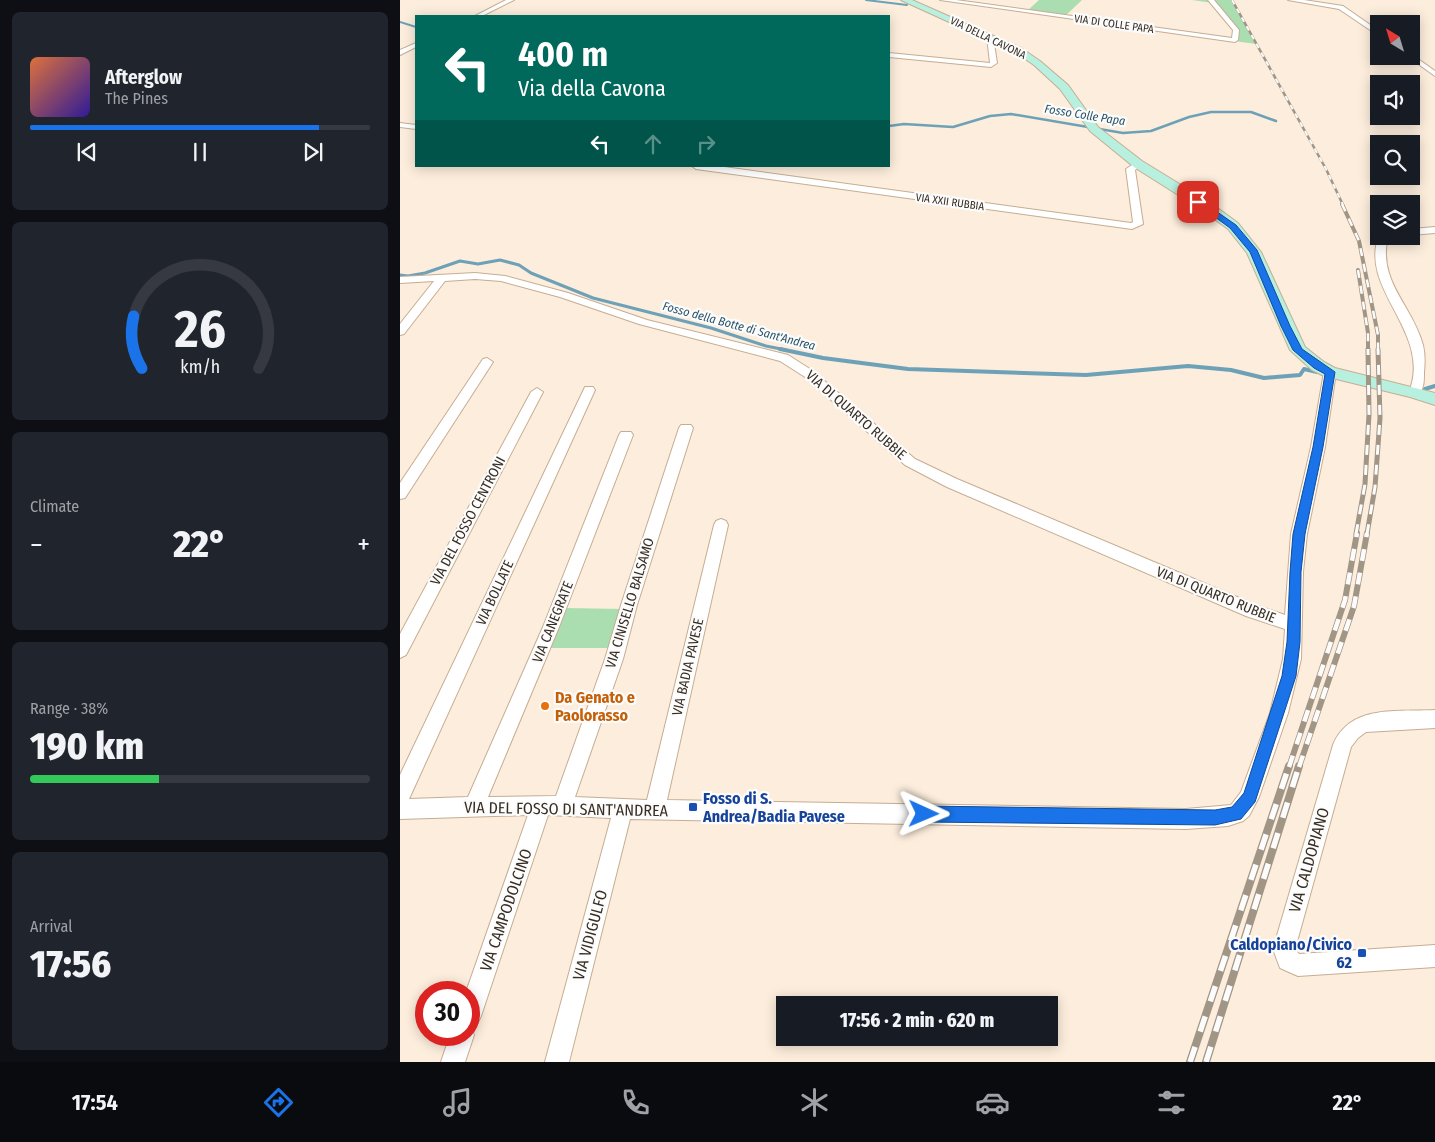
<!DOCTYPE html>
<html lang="en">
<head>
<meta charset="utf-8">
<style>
  body { margin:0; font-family:"Fira Sans Condensed",sans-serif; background:#20242c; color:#f1f3f6; height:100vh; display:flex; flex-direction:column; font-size:19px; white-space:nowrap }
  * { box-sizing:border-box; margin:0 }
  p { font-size:16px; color:#9ea1a6 }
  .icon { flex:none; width:28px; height:28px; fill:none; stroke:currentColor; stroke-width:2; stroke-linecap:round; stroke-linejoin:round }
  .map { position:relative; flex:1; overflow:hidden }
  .panel { display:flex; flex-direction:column; gap:12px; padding:12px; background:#0d0f14; width:400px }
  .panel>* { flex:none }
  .hud { position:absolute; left:15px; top:15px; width:475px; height:152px; border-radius:0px; box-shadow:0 2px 12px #0003; background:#00695c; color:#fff; overflow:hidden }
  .needle { width:32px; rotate:322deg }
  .tools { position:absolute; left:970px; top:15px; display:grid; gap:10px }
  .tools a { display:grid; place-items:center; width:50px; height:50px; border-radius:0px; background:#171b24; box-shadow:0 2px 12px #0003; font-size:25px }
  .speed { position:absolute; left:15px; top:981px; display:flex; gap:10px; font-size:25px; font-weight:700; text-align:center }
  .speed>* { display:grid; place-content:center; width:65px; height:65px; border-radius:50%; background:#171b24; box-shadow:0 2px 12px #0003; line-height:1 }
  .speed .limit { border:8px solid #d22; background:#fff; color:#111 }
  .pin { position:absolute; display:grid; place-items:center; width:42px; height:42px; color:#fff; margin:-21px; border-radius:10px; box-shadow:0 2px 8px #0006 }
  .me { position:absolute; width:55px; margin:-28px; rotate:91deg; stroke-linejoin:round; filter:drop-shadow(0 0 4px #0008) }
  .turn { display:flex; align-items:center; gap:18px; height:105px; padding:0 20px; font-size:22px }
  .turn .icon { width:65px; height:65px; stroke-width:2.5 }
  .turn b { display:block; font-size:35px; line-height:42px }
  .lanes { display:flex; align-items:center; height:48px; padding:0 20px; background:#0003; justify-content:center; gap:25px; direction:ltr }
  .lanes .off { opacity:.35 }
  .big { font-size:38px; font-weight:800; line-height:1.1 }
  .panel .tile { flex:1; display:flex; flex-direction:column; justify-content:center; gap:8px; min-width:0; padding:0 18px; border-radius:8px; background:#20242c }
  .panel .dial { align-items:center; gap:0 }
  .dial svg { height:130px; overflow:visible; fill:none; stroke:#363941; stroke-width:7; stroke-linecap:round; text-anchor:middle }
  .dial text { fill:#f1f3f6; stroke:none }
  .song { display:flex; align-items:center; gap:15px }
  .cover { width:60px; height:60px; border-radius:8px; background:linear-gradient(135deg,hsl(20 70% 55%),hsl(250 70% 35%)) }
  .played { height:5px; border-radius:2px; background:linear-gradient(90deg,#1a73e8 85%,#363941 85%) }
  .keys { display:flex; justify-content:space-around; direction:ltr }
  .heat { display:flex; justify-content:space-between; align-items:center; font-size:28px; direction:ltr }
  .charge { height:8px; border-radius:4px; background:linear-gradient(90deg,#34c759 38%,#363941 0) }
  .trip { position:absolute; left:376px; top:996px; width:282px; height:50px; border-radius:0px; background:#171b24; box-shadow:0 2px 12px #0003; font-weight:800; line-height:50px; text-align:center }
  .dock { display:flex; height:80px; justify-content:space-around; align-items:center; background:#090b0e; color:#9ea1a6 }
  .dock .icon { width:35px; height:35px }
  .dock .active { color:#1a73e8 }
  .dock b { font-size:22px; color:#f1f3f6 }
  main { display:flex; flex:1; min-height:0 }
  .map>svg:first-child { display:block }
</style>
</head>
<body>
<main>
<section class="panel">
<div class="tile">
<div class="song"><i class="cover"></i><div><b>Afterglow</b><p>The Pines</p></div></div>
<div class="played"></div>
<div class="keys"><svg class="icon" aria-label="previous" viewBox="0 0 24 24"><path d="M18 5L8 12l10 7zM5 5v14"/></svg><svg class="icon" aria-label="pause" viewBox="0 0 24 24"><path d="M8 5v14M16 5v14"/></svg><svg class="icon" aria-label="next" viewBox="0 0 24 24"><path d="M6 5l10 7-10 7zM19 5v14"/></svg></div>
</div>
<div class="tile dial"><svg viewBox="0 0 100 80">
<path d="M14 69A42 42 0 1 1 86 69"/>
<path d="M14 69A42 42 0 0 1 9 37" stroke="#1a73e8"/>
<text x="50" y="56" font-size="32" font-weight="700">26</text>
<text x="50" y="72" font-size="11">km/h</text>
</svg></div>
<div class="tile"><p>Climate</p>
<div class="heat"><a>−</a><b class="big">22°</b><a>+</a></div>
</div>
<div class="tile"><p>Range · 38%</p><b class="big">190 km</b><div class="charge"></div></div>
<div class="tile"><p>Arrival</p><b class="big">17:56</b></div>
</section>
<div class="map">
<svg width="1035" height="1062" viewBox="0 0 1035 1062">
  <rect width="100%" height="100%" fill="#fceddc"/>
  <g fill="#aaddaf">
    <path d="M 639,0 L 682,0 L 664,17 L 626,12 Z"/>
    <path d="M 792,0 L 832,0 L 856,44 L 834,41 L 836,30 L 813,3 Z"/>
    <path d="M 164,608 L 223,609 L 210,648 L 149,648 Z"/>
  </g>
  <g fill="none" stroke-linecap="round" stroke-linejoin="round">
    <g stroke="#6da1b8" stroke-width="2">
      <path d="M 466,0 L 507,5"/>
      <path d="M 0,22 L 16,27"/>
    </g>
    <path stroke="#6da1b8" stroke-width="2.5" d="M 489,126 L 504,124 L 553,127 L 590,116 L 611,114 L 723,133 L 751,131 L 789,117 L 811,112 L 851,112 L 876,121"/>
    <path stroke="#6da1b8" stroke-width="3" d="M 0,275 L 8,276 L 25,273 L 60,261 L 78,264 L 100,260 L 119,265 L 131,273 L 193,298 L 311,328 L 366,346 L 386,350"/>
    <g stroke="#6da1b8" stroke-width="4">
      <path d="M 380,349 L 423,358 L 508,369 L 686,375 L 788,366 L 831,370 L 864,378 L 900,375 L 904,369 L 917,372"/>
      <path d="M 1025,389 L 1035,386"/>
    </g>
    <defs>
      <g id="minor">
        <path d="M 106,0 L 114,0 L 82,16 L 75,16 Z"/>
        <path d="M 540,0 L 556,0 L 832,38 L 833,30 L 808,0 L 814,0 L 839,30 L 838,40 L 835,42 Z"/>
        <path d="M 888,0 L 904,0 L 943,6 L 979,31 L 979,36 L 939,9 Z"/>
        <path d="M 590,35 L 593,37 L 597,63 L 591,67 L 489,57 L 489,53 L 590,63 L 587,37 Z"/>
        <path d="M 16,43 L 16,47 L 0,55 L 0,50 Z"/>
        <path d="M 1011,54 L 1035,71 L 1035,76 L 1007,56 L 1011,56 Z"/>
        <path d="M 0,123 L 16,125 L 16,129 L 0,127 Z"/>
        <path d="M 738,161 L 742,164 L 735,170 L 743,224 L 732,229 L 296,169 L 292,166 L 317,166 L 731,223 L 733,222 L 726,169 Z"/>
        <path d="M 1035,227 L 1035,233 L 1011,235 L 1011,229 Z"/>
        <path d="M 979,235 L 988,236 C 977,282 1012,304 1023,345 C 1025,354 1025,363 1024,372 C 1024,381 1024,388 1019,395 L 1015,396 L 1009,392 C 1033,332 958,290 979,235 Z"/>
        <path d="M 75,273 L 105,276 L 168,293 L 247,320 L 388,355 L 413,371 L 515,459 L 557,479 L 856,605 L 885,615 L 891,534 L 911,447 L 924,372 L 930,368 L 934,369 L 936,372 L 925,447 L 907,534 L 903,572 L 901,659 L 888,713 L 859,797 L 849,816 L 843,821 L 828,826 L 786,829 L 230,819 L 169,1062 L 145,1062 L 211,818 L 148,815 L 81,1016 L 77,1024 L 71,1027 L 74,1035 L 65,1062 L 41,1062 L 50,1035 L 69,1035 L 69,992 L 66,992 L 128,815 L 0,819 L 0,775 L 185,387 L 193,387 L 195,390 L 9,799 L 68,797 L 143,627 L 219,435 L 221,432 L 231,432 L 233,435 L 159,627 L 88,797 L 156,796 L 205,659 L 221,605 L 279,428 L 281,425 L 291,425 L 293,428 L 237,605 L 223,659 L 175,797 L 247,800 L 314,525 L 316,521 L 321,519 L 326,521 L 328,525 L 267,800 L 786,809 L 831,805 L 841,792 L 870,713 L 883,659 L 885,629 L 846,616 L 547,487 L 505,465 L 405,377 L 380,361 L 239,324 L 160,297 L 101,281 L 75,279 L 45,281 L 4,334 L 0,335 L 0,324 L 34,281 L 0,283 L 0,277 Z"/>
        <path d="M 87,358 L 93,362 L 5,498 L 0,499 L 0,483 L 83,359 Z"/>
        <path d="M 137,388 L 143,392 L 6,655 L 0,658 L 0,634 L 131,392 Z"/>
        <path d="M 1035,710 L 1035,728 L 966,732 L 958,738 L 951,747 L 895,949 L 899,954 L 1035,945 L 1035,967 L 898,976 L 880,968 L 873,949 L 933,745 C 950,704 997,712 1035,710 Z"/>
      </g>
      <path id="secondary" d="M 501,0 L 512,0 L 621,48 L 640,61 L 668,85 L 698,127 L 742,161 L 812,204 L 838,223 L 861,252 L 905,347 L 924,362 L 935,368 L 1035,393 L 1035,405 L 1010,397 L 924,376 L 912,370 L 890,350 L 847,253 L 828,229 L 802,210 L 734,167 L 690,131 L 660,89 L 634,65 L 615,52 Z"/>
    </defs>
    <use href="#minor" stroke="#c6ad92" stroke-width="2"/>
    <use href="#secondary" stroke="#c6ad92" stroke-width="2"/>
    <use href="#minor" fill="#fff" fill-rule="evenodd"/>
    <use href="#secondary" fill="#b8f0df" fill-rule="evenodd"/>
    <defs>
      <path id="rail-far4" d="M 832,0 L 926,169 L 943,205"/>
      <g id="rail-far3">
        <path d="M 942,204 L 959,241 L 978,335 L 978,350"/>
        <path d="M 958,270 L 968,333 L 968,350"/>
      </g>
      <g id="rail-far2">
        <path d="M 956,534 L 965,484 L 969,414 L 968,349"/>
        <path d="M 967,534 L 975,487 L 980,418 L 978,349"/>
      </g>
      <g id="rail-far1">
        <path d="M 889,767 L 945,600 L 957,533"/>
        <path d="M 899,767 L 954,606 L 967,533"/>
      </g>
      <g id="rail">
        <path d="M 790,1062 L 889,766"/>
        <path d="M 806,1062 L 899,766"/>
      </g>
    </defs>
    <use href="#rail-far4" stroke="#a19586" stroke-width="2.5"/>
    <use href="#rail-far3" stroke="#a19586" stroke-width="4"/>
    <use href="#rail-far2" stroke="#a19586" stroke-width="5"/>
    <use href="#rail-far1" stroke="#a19586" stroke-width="6"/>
    <use href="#rail" stroke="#a19586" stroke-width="8"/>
    <use href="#rail-far4" stroke="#fcfcfc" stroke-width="2" stroke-dasharray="5" stroke-linecap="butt"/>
    <use href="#rail-far3" stroke="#fcfcfc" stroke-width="2.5" stroke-dasharray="8" stroke-linecap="butt"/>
    <use href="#rail-far2" stroke="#fcfcfc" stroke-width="3" stroke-dasharray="10" stroke-linecap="butt"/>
    <use href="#rail-far1" stroke="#fcfcfc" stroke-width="4.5" stroke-dasharray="12" stroke-linecap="butt"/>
    <use href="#rail" stroke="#fcfcfc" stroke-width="5.5" stroke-dasharray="16" stroke-linecap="butt"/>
  </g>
  <path fill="#1a73e8" stroke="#114b97" d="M 796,200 L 800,200 L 836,225 L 857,250 L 890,326 L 902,349 L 935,372 L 923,447 L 905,534 L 901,572 L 900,642 L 896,676 L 855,802 L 841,819 L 815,825 L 524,822 L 518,819 L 516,814 L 518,809 L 524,806 L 815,810 L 832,807 L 844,793 L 882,676 L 887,642 L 890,572 L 893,534 L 913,447 L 925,374 L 914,368 L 893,350 L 881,326 L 850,252 L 830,228 L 796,203 Z"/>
  <circle fill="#e8710a" stroke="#fcfcfc" stroke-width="2" cx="145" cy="706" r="5"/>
  <g fill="#1a4fb4" stroke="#fcfcfc" stroke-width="2">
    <rect x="288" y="802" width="10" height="10" rx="2.5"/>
    <rect x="957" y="948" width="10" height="10" rx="2.5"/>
  </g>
  <g text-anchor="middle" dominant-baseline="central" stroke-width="4.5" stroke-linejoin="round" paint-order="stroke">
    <g font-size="11" fill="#382e23" stroke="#fcfcfc">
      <text transform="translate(714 24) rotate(8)">VIA DI COLLE PAPA</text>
      <text transform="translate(588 38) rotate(26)">VIA DELLA CAVONA</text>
      <text transform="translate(550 202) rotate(8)">VIA XXII RUBBIA</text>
    </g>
    <g font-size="12" font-style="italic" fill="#275266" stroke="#fcfcfc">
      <text transform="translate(685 115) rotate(9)">Fosso Colle Papa</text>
      <text transform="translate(339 326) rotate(15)">Fosso della Botte di Sant'Andrea</text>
    </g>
    <g font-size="14" fill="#382e23" stroke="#fcfcfc">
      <text transform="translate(456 415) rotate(41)">VIA DI QUARTO RUBBIE</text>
      <text transform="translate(68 521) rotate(-62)">VIA DEL FOSSO CENTRONI</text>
      <text transform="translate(95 593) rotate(-65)">VIA BOLLATE</text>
      <text transform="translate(816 595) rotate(22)">VIA DI QUARTO RUBBIE</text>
      <text transform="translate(230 603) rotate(-73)">VIA CINISELLO BALSAMO</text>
      <text transform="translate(153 622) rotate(-68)">VIA CANEGRATE</text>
      <text transform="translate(288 667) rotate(-77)">VIA BADIA PAVESE</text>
    </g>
    <g font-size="16" font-weight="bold" fill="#c56008" stroke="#fcfcfc" text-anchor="start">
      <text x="155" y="697">Da Genato e<tspan x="155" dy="18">Paolorasso</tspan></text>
    </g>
    <g font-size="16" font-weight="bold" fill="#164399" stroke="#fcfcfc" text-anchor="start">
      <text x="303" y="798">Fosso di S.<tspan x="303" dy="18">Andrea/Badia Pavese</tspan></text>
      <text x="952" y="944" text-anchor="end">Caldopiano/Civico<tspan x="952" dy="18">62</tspan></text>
    </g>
    <g font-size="16" fill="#382e23" stroke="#fcfcfc">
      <text transform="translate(166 809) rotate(1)">VIA DEL FOSSO DI SANT'ANDREA</text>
      <text transform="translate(909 860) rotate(-74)">VIA CALDOPIANO</text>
      <text transform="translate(106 910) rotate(-71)">VIA CAMPODOLCINO</text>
      <text transform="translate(190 935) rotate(-75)">VIA VIDIGULFO</text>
    </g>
  </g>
</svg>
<div class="tools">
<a><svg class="needle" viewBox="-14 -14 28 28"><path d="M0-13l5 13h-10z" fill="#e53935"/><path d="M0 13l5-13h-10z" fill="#9ea1a6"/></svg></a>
<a><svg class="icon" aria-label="sound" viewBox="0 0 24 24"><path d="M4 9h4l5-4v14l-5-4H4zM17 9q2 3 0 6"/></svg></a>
<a><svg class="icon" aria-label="search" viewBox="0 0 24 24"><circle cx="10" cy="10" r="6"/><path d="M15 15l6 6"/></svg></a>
<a><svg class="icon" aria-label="layers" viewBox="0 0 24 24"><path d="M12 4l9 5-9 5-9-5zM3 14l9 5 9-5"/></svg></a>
</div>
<div class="speed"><div class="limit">30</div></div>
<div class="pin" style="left:798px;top:202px;background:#d93025"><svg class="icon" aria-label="arrive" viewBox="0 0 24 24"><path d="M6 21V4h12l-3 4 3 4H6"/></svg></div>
<svg class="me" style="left:524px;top:814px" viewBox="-20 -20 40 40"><path d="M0-17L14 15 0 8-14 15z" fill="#1a73e8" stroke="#fff" stroke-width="4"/></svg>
<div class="trip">17:56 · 2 min · 620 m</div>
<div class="hud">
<div class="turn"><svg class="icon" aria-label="left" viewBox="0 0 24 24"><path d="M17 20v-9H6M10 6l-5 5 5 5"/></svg><div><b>400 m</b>Via della Cavona</div></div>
<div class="lanes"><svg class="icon" aria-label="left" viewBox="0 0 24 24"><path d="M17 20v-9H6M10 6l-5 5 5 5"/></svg><svg class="icon off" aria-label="ahead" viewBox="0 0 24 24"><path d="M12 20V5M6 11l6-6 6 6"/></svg><svg class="icon off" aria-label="right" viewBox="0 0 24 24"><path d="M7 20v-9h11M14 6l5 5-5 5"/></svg></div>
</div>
</div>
</main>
<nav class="dock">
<b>17:54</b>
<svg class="icon active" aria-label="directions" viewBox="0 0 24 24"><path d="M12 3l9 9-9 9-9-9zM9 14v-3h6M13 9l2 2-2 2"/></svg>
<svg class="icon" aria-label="music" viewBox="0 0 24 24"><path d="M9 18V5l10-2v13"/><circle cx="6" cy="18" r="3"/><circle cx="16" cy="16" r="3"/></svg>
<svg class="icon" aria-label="phone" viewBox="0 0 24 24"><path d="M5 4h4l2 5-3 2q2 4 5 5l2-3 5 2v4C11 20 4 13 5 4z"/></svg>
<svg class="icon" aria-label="climate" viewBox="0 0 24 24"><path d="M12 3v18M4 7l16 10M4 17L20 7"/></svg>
<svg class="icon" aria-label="car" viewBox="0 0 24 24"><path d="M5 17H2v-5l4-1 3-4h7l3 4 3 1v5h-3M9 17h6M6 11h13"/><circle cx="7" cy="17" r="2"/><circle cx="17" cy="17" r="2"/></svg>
<svg class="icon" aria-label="filters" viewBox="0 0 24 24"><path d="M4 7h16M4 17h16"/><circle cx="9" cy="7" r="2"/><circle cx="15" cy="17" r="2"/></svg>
<b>22°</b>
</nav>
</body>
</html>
